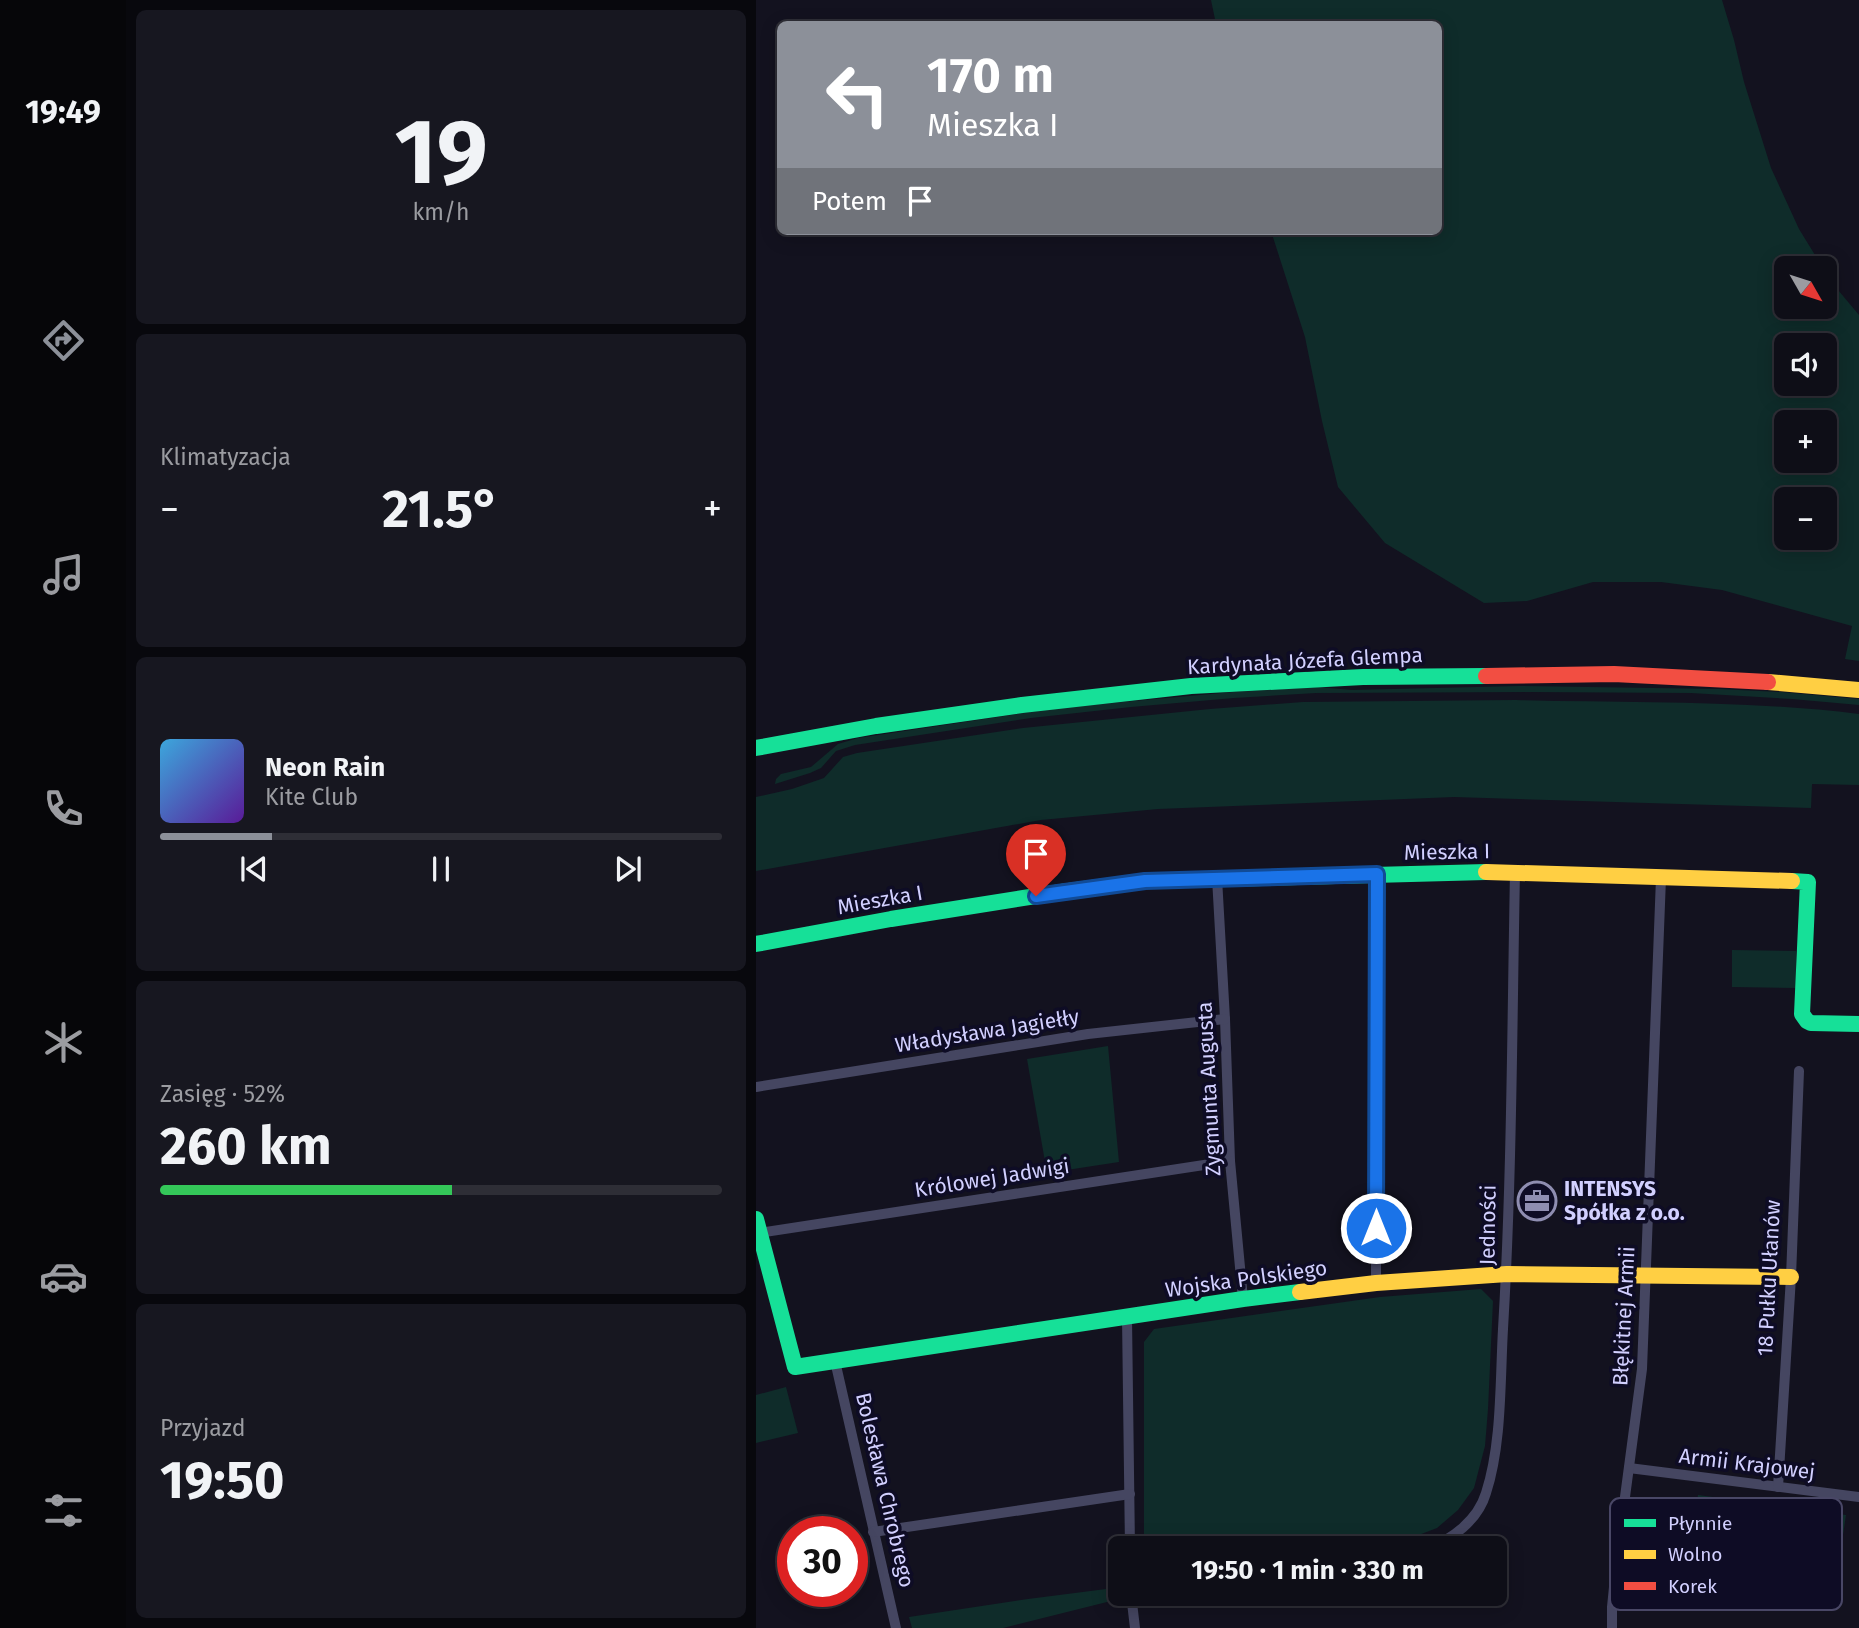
<!DOCTYPE html>
<html lang="pl">
<head>
<meta charset="utf-8">
<style>
  body { margin:0; font-family:"Fira Sans",sans-serif; background:#171720; color:#f1f3f6; height:100vh; display:flex; flex-direction:column; font-size:26px; white-space:nowrap }
  * { box-sizing:border-box; margin:0 }
  p { font-size:23px; color:#9b9ca1 }
  .icon { flex:none; width:38px; height:38px; fill:none; stroke:currentColor; stroke-width:2; stroke-linecap:round; stroke-linejoin:round }
  .map { position:relative; flex:1; overflow:hidden }
  .details { display:flex; flex-direction:column; gap:10px; padding:10px; background:#08080d; width:630px }
  .details>* { flex:none }
  .top-card { position:absolute; left:21px; top:21px; width:665px; height:214px; border-radius:10px; box-shadow:0 4px 18px #0003,0 0 0 2px #2e2e36; background:#8c9099; color:#fff; overflow:hidden }
  .needle { width:46px; rotate:129deg }
  .controls { position:absolute; left:1018px; top:256px; display:grid; gap:14px }
  .controls a { display:grid; place-items:center; width:63px; height:63px; border-radius:10px; background:#0e0e17; box-shadow:0 4px 18px #0003,0 0 0 2px #2e2e36; font-size:35px }
  .speed { position:absolute; left:21px; top:1516px; display:flex; gap:14px; font-size:35px; font-weight:700; text-align:center }
  .speed>* { display:grid; place-content:center; width:91px; height:91px; border-radius:50%; background:#0e0e17; box-shadow:0 4px 18px #0003,0 0 0 2px #2e2e36; line-height:1 }
  .speed .limit { border:10px solid #d22; background:#fff; color:#111 }
  .pin { position:absolute; display:grid; place-items:center; width:60px; height:60px; color:#fff; margin:-72px -30px; border-radius:50% 50% 50% 0; rotate:-45deg; box-shadow:0 0 7px #0007 }
  .pin .icon { rotate:45deg }
  .me { position:absolute; width:77px; margin:-38px; rotate:0deg; stroke-linejoin:round; filter:drop-shadow(0 0 5px #0008) }
  .turn { display:flex; align-items:center; gap:24px; height:147px; padding:0 35px; font-size:32px }
  .turn .icon { width:91px; height:91px; stroke-width:2.5 }
  .turn b { display:block; font-size:49px; line-height:60px }
  .then { display:flex; align-items:center; height:66px; padding:0 35px; background:#0003; gap:14px; font-size:26px }
  .big { font-size:52px; font-weight:700; line-height:1.1 }
  .details .tile { flex:1; display:flex; flex-direction:column; justify-content:center; gap:10px; min-width:0; padding:0 24px; border-radius:10px; background:#171720 }
  .details .dial { align-items:center; gap:0 }
  .dial b { font-size:91px; line-height:1 }
  .song { display:flex; align-items:center; gap:21px }
  .cover { width:84px; height:84px; border-radius:10px; background:linear-gradient(135deg,hsl(200 70% 55%),hsl(270 70% 35%)) }
  .played { height:7px; border-radius:4px; background:linear-gradient(90deg,#8c9099 20%,#2e2e36 20%) }
  .keys { display:flex; justify-content:space-around; direction:ltr }
  .heat { display:flex; justify-content:space-between; align-items:center; font-size:38px; direction:ltr }
  .charge { height:10px; border-radius:5px; background:linear-gradient(90deg,#34c759 52%,#2e2e36 0) }
  .trip { position:absolute; left:352px; top:1536px; width:399px; height:70px; border-radius:10px; background:#0e0e17; box-shadow:0 4px 18px #0003,0 0 0 2px #2e2e36; font-weight:700; line-height:70px; text-align:center }
  main { display:flex; flex:1; min-height:0 }
  .tab-bar { display:flex; flex-direction:column; width:126px; justify-content:space-around; align-items:center; background:#060609; color:#9b9ca1 }
  .tab-bar .icon { width:49px; height:49px }
  .tab-bar .selected { color:#8c9099 }
  .tab-bar b { font-size:32px; color:#f1f3f6 }
  .map>svg:first-child { display:block }
</style>
</head>
<body>
<main>
<nav class="tab-bar">
<b>19:49</b>
<svg class="icon selected" aria-label="directions" viewBox="0 0 24 24"><path d="M12 3l9 9-9 9-9-9zM9 14v-3h6M13 9l2 2-2 2"/></svg>
<svg class="icon" aria-label="music" viewBox="0 0 24 24"><path d="M9 18V5l10-2v13"/><circle cx="6" cy="18" r="3"/><circle cx="16" cy="16" r="3"/></svg>
<svg class="icon" aria-label="phone" viewBox="0 0 24 24"><path d="M5 4h4l2 5-3 2q2 4 5 5l2-3 5 2v4C11 20 4 13 5 4z"/></svg>
<svg class="icon" aria-label="climate" viewBox="0 0 24 24"><path d="M12 3v18M4 7l16 10M4 17L20 7"/></svg>
<svg class="icon" aria-label="car" viewBox="0 0 24 24"><path d="M5 17H2v-5l4-1 3-4h7l3 4 3 1v5h-3M9 17h6M6 11h13"/><circle cx="7" cy="17" r="2"/><circle cx="17" cy="17" r="2"/></svg>
<svg class="icon" aria-label="filters" viewBox="0 0 24 24"><path d="M4 7h16M4 17h16"/><circle cx="9" cy="7" r="2"/><circle cx="15" cy="17" r="2"/></svg>
</nav>
<section class="details">
<div class="tile dial"><b>19</b><p>km/h</p></div>
<div class="tile"><p>Klimatyzacja</p>
<div class="heat"><a>−</a><b class="big">21.5°</b><a>+</a></div>
</div>
<div class="tile">
<div class="song"><i class="cover"></i><div><b>Neon Rain</b><p>Kite Club</p></div></div>
<div class="played"></div>
<div class="keys"><svg class="icon" aria-label="previous" viewBox="0 0 24 24"><path d="M18 5L8 12l10 7zM5 5v14"/></svg><svg class="icon" aria-label="pause" viewBox="0 0 24 24"><path d="M8 5v14M16 5v14"/></svg><svg class="icon" aria-label="next" viewBox="0 0 24 24"><path d="M6 5l10 7-10 7zM19 5v14"/></svg></div>
</div>
<div class="tile"><p>Zasięg · 52%</p><b class="big">260 km</b><div class="charge"></div></div>
<div class="tile"><p>Przyjazd</p><b class="big">19:50</b></div>
</section>
<div class="map">
<svg width="1103" height="1628" viewBox="0 0 1103 1628">
  <rect width="100%" height="100%" fill="#13121f"/>
  <g fill="#0f2c2a" fill-rule="evenodd">
    <path d="M 455,0 L 966,0 L 978,40 L 988,82 L 1015,168 L 1043,229 L 1067,268 L 1031,268 L 1031,306 L 1069,306 L 1069,272 L 1077,284 L 1103,315 L 1103,661 L 1089,659 L 1096,626 L 966,590 L 905,582 L 837,582 L 771,601 L 728,603 L 629,543 L 582,487 L 566,421 L 549,337 L 515,231 L 682,231 L 682,24 L 460,24 ZM 1031,345 L 1069,345 L 1069,383 L 1031,383 ZM 1031,422 L 1069,422 L 1069,460 L 1031,460 ZM 1031,499 L 1069,499 L 1069,537 L 1031,537 Z"/>
    <path d="M 762,686 L 963,689 L 1025,692 L 1103,699 L 1103,705 L 1036,699 L 935,693 L 774,692 L 560,693 L 478,698 L 375,707 L 275,718 L 99,745 L 80,751 L 65,768 L 54,773 L 19,784 L 20,779 L 25,774 L 55,767 L 82,744 L 102,738 L 301,708 L 477,692 L 562,687 L 596,690 Z"/>
    <path d="M 760,700 C 874,703 989,700 1103,714 L 1103,785 L 1056,784 L 1055,808 L 698,797 L 402,809 L 285,820 L 0,871 L 0,797 L 36,789 L 68,778 L 87,757 L 101,753 L 267,728 L 454,709 L 547,702 Z"/>
    <path d="M 976,950 L 1040,951 L 1040,988 L 976,987 Z"/>
    <path d="M 352,1046 L 363,1162 L 291,1173 L 271,1059 Z"/>
    <path d="M 725,1289 L 737,1301 L 732,1409 L 729,1446 L 718,1488 L 702,1510 L 681,1528 L 647,1541 L 608,1549 L 388,1549 L 388,1342 L 398,1329 L 624,1297 Z"/>
    <path d="M 30,1387 L 42,1433 L 0,1443 L 0,1395 Z"/>
    <path d="M 942,1495 L 1090,1515 L 1077,1601 L 931,1598 L 931,1559 Z"/>
    <path d="M 358,1588 L 359,1600 L 247,1628 L 156,1628 L 153,1617 L 272,1599 Z"/>
  </g>
  <g fill="none" stroke-linecap="round" stroke-linejoin="round">
    <g stroke="#454661" stroke-width="10">
      <path d="M 461,878 L 469,1019 L 474,1161 L 487,1299"/>
      <path d="M 0,1087 L 332,1034 L 469,1019"/>
      <path d="M 3,1233 L 474,1161"/>
      <path d="M 620,1283 L 621,874"/>
      <path d="M 371,1317 L 374,1549"/>
      <path d="M 79,1361 L 140,1628"/>
      <path d="M 873,1468 L 1103,1497"/>
      <path d="M 1022,1487 L 1035,1277 L 1043,1071"/>
      <path d="M 117,1532 L 374,1494"/>
      <path d="M 670,1549 C 696,1540 722,1520 730,1493 C 746,1444 744,1381 747,1329 C 756,1177 756,1024 759,872"/>
      <path d="M 375,1594 L 379,1628"/>
      <path d="M 375,1600 L 410,1594"/>
      <path d="M 856,1628 L 856,1607 L 861,1557 L 886,1369 L 905,878"/>
    </g>
    <g stroke="#16e098" stroke-width="16">
      <path d="M 0,748 L 120,726 L 266,705 L 435,686 L 607,677 L 730,676"/>
      <path d="M 1036,881 L 1052,882 L 1046,1014 L 1051,1021 L 1055,1023 L 1103,1024"/>
      <path d="M 0,944 L 135,919 L 305,892 L 389,881 L 730,872"/>
      <path d="M 0,1219 L 39,1367 L 487,1299 L 544,1292"/>
    </g>
    <g stroke="#ffcf43" stroke-width="16">
      <path d="M 1012,682 L 1103,690"/>
      <path d="M 730,872 L 1036,881"/>
      <path d="M 544,1292 L 620,1283 L 751,1274 L 1035,1277"/>
    </g>
    <path stroke="#f24e42" stroke-width="16" d="M 730,676 L 858,674 L 1012,682"/>
  </g>
  <g fill="none" stroke-linecap="round" stroke-linejoin="round">
    <defs>
      <path id="route" d="M 280,896 L 389,881 L 621,874 L 620,1228"/>
    </defs>
    <use href="#route" stroke="#114b97" stroke-width="18"/>
    <use href="#route" stroke="#1a73e8" stroke-width="12"/>
  </g>
  <defs>
    <symbol id="office-ring" viewBox="-11 -11 22 22"><circle r="9.5" fill="#0e0c25" stroke="#8f8eb1" stroke-width="1.5"/><path d="M-6-3h4V-5.5h4V-3h4V5H-6ZM-1-4.5V-3h2v-1.5ZM-6 0V1H6V0Z" fill="#8f8eb1"/></symbol>
  </defs>
  <g fill-rule="evenodd">
    <use href="#office-ring" x="759" y="1179" width="44" height="44"/>
  </g>
  <g text-anchor="middle" dominant-baseline="central" stroke-width="7" stroke-linejoin="round" paint-order="stroke">
    <g font-size="21" fill="#d2d0ff" stroke="#0e0c25">
      <text transform="translate(549 661) rotate(-3)">Kardynała Józefa Glempa</text>
      <text transform="translate(691 852) rotate(-1)">Mieszka I</text>
      <text transform="translate(124 900) rotate(-10)">Mieszka I</text>
      <text transform="translate(231 1031) rotate(-9)">Władysława Jagiełły</text>
      <text transform="translate(453 1089) rotate(-93)">Zygmunta Augusta</text>
      <text transform="translate(236 1178) rotate(-9)">Królowej Jadwigi</text>
      <text transform="translate(732 1225) rotate(-89)">Jedności</text>
      <text transform="translate(1013 1278) rotate(-87)">18 Pułku Ułanów</text>
      <text transform="translate(490 1279) rotate(-8)">Wojska Polskiego</text>
      <text transform="translate(868 1316) rotate(-87)">Błękitnej Armii</text>
      <text transform="translate(991 1464) rotate(7)">Armii Krajowej</text>
      <text transform="translate(129 1490) rotate(77)">Bolesława Chrobrego</text>
    </g>
    <g font-size="21" font-weight="bold" fill="#d2d0ff" stroke="#0e0c25" text-anchor="start">
      <text x="808" y="1189">INTENSYS<tspan x="808" dy="24">Spółka z o.o.</tspan></text>
    </g>
  </g>
  <rect x="854" y="1498" width="232" height="112" rx="10" fill="#0e0c25" stroke="#494766" stroke-width="2"/>
  <rect x="868" y="1519" width="32" height="8" fill="#16e098"/>
  <rect x="868" y="1550" width="32" height="9" fill="#ffcf43"/>
  <rect x="868" y="1582" width="32" height="8" fill="#f24e42"/>
  <g font-size="19" fill="#d2d0ff">
    <text x="912" y="1530">Płynnie</text>
    <text x="912" y="1561">Wolno</text>
    <text x="912" y="1593">Korek</text>
  </g>
</svg>
<div class="controls">
<a><svg class="needle" viewBox="-14 -14 28 28"><path d="M0-13l5 13h-10z" fill="#e53935"/><path d="M0 13l5-13h-10z" fill="#9b9ca1"/></svg></a>
<a><svg class="icon" aria-label="sound" viewBox="0 0 24 24"><path d="M4 9h4l5-4v14l-5-4H4zM17 9q2 3 0 6"/></svg></a>
<a>+</a>
<a>−</a>
</div>
<div class="speed"><div class="limit">30</div></div>
<div class="pin" style="left:280px;top:896px;background:#d93025"><svg class="icon" aria-label="arrive" viewBox="0 0 24 24"><path d="M6 21V4h12l-3 4 3 4H6"/></svg></div>
<svg class="me" style="left:620px;top:1228px" viewBox="-20 -20 40 40"><circle r="17" fill="#1a73e8" stroke="#fff" stroke-width="3"/><path d="M0-11L8 9 0 5-8 9z" fill="#fff"/></svg>
<div class="trip">19:50 · 1 min · 330 m</div>
<div class="top-card">
<div class="turn"><svg class="icon" aria-label="left" viewBox="0 0 24 24"><path d="M17 20v-9H6M10 6l-5 5 5 5"/></svg><div><b>170 m</b>Mieszka I</div></div>
<div class="then">Potem<svg class="icon" aria-label="arrive" viewBox="0 0 24 24"><path d="M6 21V4h12l-3 4 3 4H6"/></svg></div>
</div>
</div>
</main>
</body>
</html>
